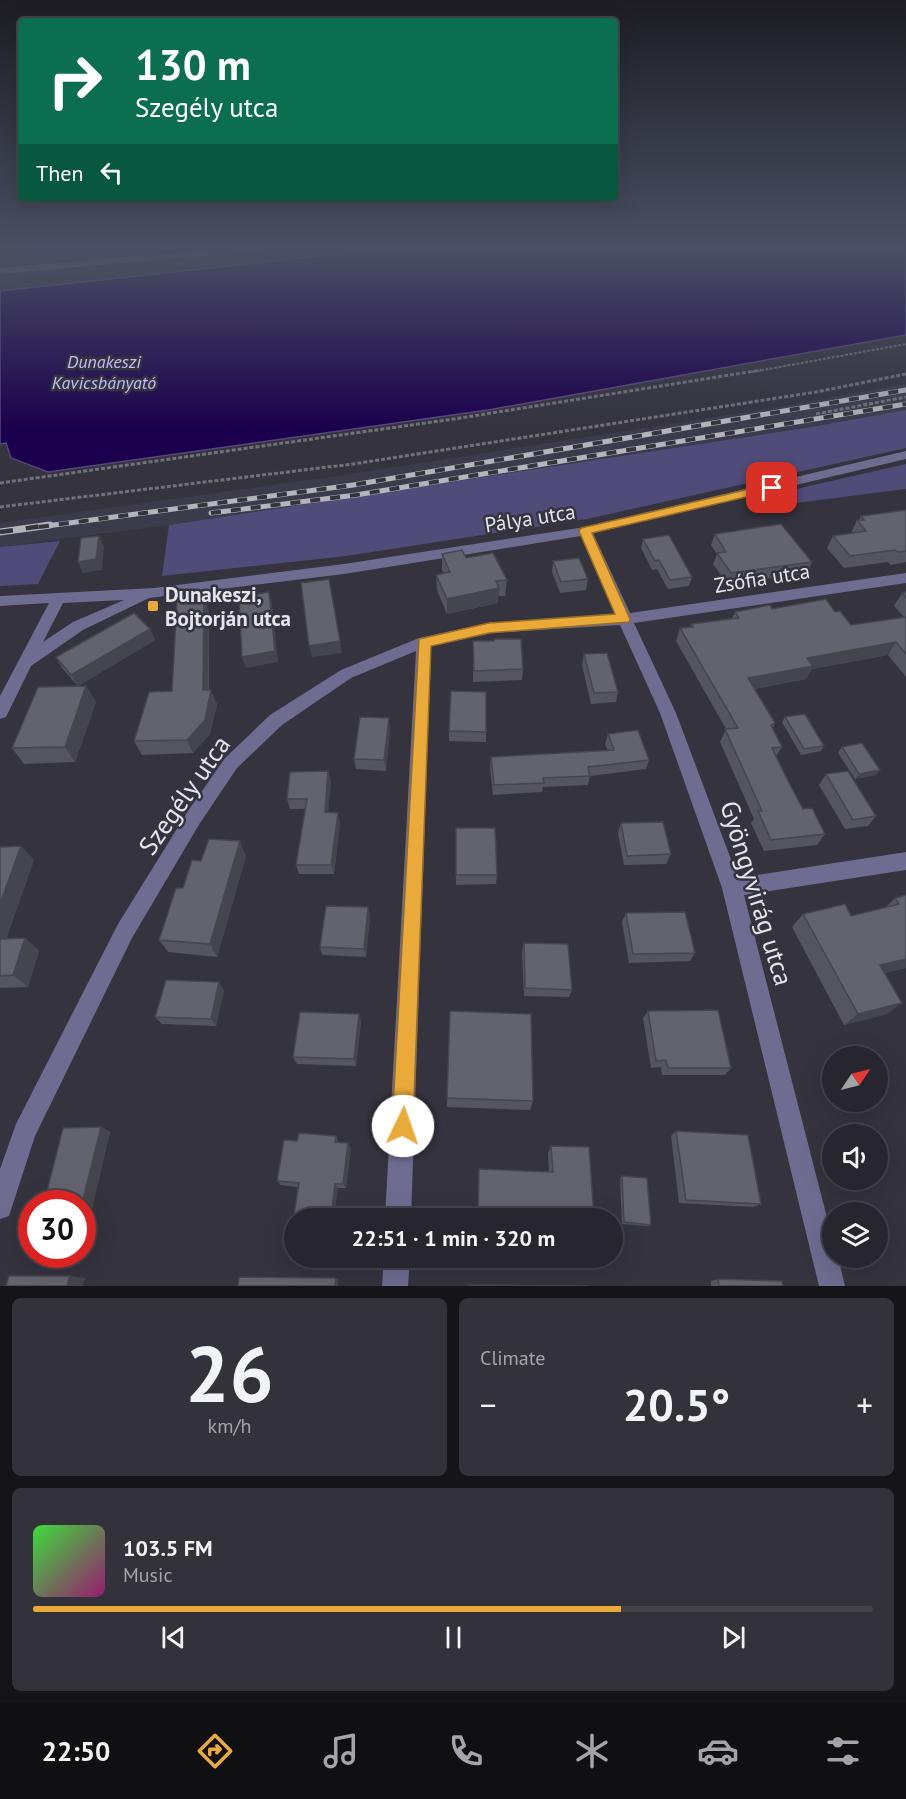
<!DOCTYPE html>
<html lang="en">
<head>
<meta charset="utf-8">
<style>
  body { margin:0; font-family:"PT Sans",sans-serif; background:#33323a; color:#f1f3f6; height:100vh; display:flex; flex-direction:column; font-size:22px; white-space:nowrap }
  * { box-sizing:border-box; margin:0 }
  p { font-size:20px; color:#a4a5aa }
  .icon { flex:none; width:33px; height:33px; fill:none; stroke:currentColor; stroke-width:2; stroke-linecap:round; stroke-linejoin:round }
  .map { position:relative; height:1286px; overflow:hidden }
  .panel { display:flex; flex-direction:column; gap:12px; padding:12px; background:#151519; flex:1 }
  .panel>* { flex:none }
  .top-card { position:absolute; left:18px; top:18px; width:600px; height:183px; border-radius:6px; box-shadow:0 6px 24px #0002,0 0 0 2px #43434a; background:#0b6e4f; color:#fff; overflow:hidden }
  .needle { width:39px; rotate:55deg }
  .buttons { position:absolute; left:822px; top:1046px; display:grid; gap:12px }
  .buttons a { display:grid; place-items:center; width:66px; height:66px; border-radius:50%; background:#27262e; box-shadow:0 6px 24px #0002,0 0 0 2px #43434a; font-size:30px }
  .speed { position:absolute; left:18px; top:1190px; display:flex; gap:12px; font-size:30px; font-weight:700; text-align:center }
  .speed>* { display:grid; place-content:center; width:78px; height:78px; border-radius:50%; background:#27262e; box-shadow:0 6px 24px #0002,0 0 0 2px #43434a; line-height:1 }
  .speed .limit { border:9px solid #d22; background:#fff; color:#111 }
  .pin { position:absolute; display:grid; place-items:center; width:51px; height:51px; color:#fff; margin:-26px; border-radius:12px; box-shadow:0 3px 9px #0006 }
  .me { position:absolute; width:66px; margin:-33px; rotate:3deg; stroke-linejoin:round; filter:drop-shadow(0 0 4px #0008) }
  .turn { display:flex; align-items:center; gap:21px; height:126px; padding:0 18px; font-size:27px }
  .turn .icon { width:78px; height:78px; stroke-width:2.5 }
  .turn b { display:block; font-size:42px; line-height:51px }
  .then { display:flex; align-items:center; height:57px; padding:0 18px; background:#0003; gap:12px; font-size:22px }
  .big { font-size:45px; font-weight:600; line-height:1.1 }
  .panel .card { flex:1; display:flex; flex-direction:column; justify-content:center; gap:9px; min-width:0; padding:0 21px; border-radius:9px; background:#33323a }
  .panel .dial { align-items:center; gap:0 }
  .dial b { font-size:78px; line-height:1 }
  .song { display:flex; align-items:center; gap:18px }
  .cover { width:72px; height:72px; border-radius:9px; background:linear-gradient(135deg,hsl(120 70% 55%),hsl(320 70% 35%)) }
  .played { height:6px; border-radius:3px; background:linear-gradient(90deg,#eaaa39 70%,#43434a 70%) }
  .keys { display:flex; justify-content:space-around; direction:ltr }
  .heat { display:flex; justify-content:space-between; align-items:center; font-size:33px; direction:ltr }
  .panel .tiles { flex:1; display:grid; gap:12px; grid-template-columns:1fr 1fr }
  .card:last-child { grid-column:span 2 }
  .trip { position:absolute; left:284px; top:1208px; width:339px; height:60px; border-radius:30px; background:#27262e; box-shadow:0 6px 24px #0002,0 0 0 2px #43434a; font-weight:600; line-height:60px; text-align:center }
  .tab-bar { display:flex; height:96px; justify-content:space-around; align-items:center; background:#100f12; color:#a4a5aa }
  .tab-bar .icon { width:42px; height:42px }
  .tab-bar .selected { color:#eaaa39 }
  .tab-bar b { font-size:27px; color:#f1f3f6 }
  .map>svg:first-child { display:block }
</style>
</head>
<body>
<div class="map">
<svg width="906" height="1286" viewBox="0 0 906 1286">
  <rect width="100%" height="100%" fill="#34333e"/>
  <path fill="#3c3b4c" d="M 906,384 L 906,410 L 805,428 L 169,525 L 0,547 L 0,523 L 344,475 L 785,406 Z"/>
  <g fill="#504c7a">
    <path d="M 906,410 L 906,448 L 587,519 L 346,556 L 162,576 L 169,525 L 805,428 Z"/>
    <path d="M 906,464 L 906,489 L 764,507 L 756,498 Z"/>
    <path d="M 60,541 L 38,584 L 0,586 L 0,547 Z"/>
  </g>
  <path fill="#1b014d" stroke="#58457d" stroke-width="1.5" d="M 393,248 L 906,248 L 906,335 L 488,410 L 48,472 L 11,458 L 6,443 L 0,444 L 0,291 Z"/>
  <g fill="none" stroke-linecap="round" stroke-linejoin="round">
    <g stroke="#71717b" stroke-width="2" stroke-dasharray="3 1.5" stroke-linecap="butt">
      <path d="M 0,252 L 28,248"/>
      <path d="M 752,372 L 906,344"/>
    </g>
    <g stroke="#71717b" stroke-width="3" stroke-dasharray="4 2" stroke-linecap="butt">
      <path d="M 816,414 L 906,397"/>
      <path d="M 0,483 L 454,419 L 761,370"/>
      <path d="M 0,507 L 353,464 L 816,392 L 906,374"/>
    </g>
    <g fill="#6e6c90" fill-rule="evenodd">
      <path d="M 236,248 L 271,248 L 267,250 L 0,274 L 0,268 Z"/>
      <path d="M 906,451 L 906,459 L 593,533 L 630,613 L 906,573 L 906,583 L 634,623 L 676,713 L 738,878 L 906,852 L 906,870 L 744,895 L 832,1237 L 832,1257 L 838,1257 L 845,1286 L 819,1286 L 722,888 L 660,713 L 620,625 L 489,633 L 431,646 L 411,1218 L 385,1218 L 416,651 L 351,678 L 282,725 L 237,768 L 200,823 L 132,938 L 35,1136 L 9,1216 L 0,1219 L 0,1169 L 16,1124 L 118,924 L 188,811 L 225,758 L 270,715 L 341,670 L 419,638 L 489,623 L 616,614 L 581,536 L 344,574 L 149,598 L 83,630 L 31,666 L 6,717 L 0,719 L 0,696 L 49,603 L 0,606 L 0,596 L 154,588 L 344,564 L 585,527 ZM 124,600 L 73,622 L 43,642 L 63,603 Z"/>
      <path d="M 384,1257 L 410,1257 L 408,1286 L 382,1286 Z"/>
    </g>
    <defs>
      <g id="rail-far1">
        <path d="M 211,513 L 356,495 L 906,404"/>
        <path d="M 39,527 L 353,485 L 906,390"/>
      </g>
      <path id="rail" d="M 0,532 L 50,525"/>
    </defs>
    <use href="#rail-far1" stroke="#b4b4bd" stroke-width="5"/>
    <use href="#rail" stroke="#b4b4bd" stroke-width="7"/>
    <use href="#rail-far1" stroke="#34333e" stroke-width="4" stroke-dasharray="10" stroke-linecap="butt"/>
    <use href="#rail" stroke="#34333e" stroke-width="4.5" stroke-dasharray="13" stroke-linecap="butt"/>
  </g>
  <g fill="#55555f">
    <path d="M 906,510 L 906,562 L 891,565 L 888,562 L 844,568 L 827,548 L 833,536 L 851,533 L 857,520 L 859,520 L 861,516 Z"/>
    <path d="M 715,534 L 812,562 L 807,573 L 727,584 L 713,564 L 717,554 L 711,545 Z"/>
    <path d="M 643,539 L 692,577 L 689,586 L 668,589 L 657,569 L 652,570 L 641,548 Z"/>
    <path d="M 442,554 L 466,558 L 507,580 L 505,596 L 498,596 L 498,603 L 447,614 L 437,590 L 436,575 L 444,573 L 442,570 Z"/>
    <path d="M 553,561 L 588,579 L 586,590 L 560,593 L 552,572 Z"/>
    <path d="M 906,592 L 906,677 L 888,655 L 812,669 L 806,679 L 754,689 L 775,723 L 773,728 L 782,747 L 776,756 L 803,809 L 825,834 L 817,845 L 764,851 L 751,823 L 754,819 L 720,742 L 726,729 L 676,641 L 680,628 L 690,627 L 691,624 L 732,618 L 735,612 L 772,609 L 835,612 L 851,625 L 904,617 L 894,606 L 902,593 Z"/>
    <path d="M 209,611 L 209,690 L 217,704 L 210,734 L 193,753 L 142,755 L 134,741 L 172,691 Z"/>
    <path d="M 150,629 L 155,640 L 78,686 L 62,668 L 56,657 Z"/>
    <path d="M 473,641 L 494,641 L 523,669 L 522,680 L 473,682 Z"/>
    <path d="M 584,654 L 618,692 L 616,702 L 591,704 L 582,665 Z"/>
    <path d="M 86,686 L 96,702 L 75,762 L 24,764 L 12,748 Z"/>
    <path d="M 785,717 L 824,746 L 821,751 L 801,755 L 782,722 Z"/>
    <path d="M 390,729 L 386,771 L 356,769 L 354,759 Z"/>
    <path d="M 449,731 L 486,732 L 486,742 L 449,741 Z"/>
    <path d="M 608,734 L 649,760 L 646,769 L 590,776 L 588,785 L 543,787 L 542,792 L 493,795 L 490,767 L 491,757 L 608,751 L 605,744 Z"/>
    <path d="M 842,747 L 880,770 L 876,775 L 855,779 L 838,753 Z"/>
    <path d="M 328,771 L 331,781 L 328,812 L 340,823 L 334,874 L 299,874 L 296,865 L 305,809 L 290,809 L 287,799 Z"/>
    <path d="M 826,774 L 876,816 L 868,826 L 845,829 L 819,785 Z"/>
    <path d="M 621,823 L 671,854 L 666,864 L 624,865 L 618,833 Z"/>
    <path d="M 456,828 L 497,875 L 496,884 L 456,885 Z"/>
    <path d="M 21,846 L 34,860 L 6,939 L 25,938 L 39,951 L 28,987 L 0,988 L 0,847 Z"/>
    <path d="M 246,856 L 217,957 L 168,952 L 159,940 L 183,888 L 201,861 Z"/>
    <path d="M 906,895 L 906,968 L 885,973 L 887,1014 L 844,1025 L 792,927 L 803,914 L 851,916 L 885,908 L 895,898 Z"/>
    <path d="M 368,907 L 370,916 L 366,957 L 322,955 L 320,947 Z"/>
    <path d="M 626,913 L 695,953 L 690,961 L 629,963 L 622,922 Z"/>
    <path d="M 524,943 L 572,990 L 569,997 L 524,996 L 522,951 Z"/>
    <path d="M 224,990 L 216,1026 L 162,1024 L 155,1017 Z"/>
    <path d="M 648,1011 L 731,1068 L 725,1075 L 662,1075 L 661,1067 L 651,1068 L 643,1018 Z"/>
    <path d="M 359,1014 L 361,1022 L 356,1066 L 297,1064 L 293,1057 Z"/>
    <path d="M 447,1098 L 533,1101 L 530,1110 L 447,1107 Z"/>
    <path d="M 101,1127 L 110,1132 L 92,1208 L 82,1208 L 82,1203 Z"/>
    <path d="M 676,1131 L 761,1204 L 753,1207 L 679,1203 L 671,1136 Z"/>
    <path d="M 336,1136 L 338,1142 L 351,1148 L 346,1188 L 338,1188 L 294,1218 L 294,1221 L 293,1221 L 298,1187 L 281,1185 L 277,1181 L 297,1141 Z"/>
    <path d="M 551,1146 L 594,1218 L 478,1218 L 478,1176 L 479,1169 L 549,1172 L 548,1153 Z"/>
    <path d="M 622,1176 L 651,1225 L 648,1226 L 622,1224 L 620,1178 Z"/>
    <path d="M 718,1279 L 783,1286 L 711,1286 L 711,1281 Z"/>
  </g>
  <g fill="#45454e">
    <path d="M 99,536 L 104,547 L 102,570 L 83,573 L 78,562 Z"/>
    <path d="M 499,588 L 498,603 L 447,614 L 447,599 Z"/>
    <path d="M 269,592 L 272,604 L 278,662 L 246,668 L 242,657 Z"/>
    <path d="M 204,597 L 209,611 L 208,703 L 211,690 L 217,704 L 210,734 L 193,753 L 187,740 L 203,690 Z"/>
    <path d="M 150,629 L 155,640 L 78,686 L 71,675 Z"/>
    <path d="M 340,641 L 342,653 L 312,657 L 309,646 Z"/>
    <path d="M 896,642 L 888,655 L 812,669 L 806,679 L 742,691 L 748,678 L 807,658 Z"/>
    <path d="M 86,686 L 96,702 L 75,762 L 65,747 Z"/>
    <path d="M 389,718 L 390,729 L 386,771 L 384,760 Z"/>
    <path d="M 880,770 L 876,775 L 855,779 L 859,774 Z"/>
    <path d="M 328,771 L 331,781 L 327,822 L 325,812 Z"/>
    <path d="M 338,813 L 340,823 L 334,874 L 331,865 Z"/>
    <path d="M 240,841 L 246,856 L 217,957 L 210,944 Z"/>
    <path d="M 21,846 L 34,860 L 1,952 L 0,951 L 0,904 Z"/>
    <path d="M 368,907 L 370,916 L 366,957 L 364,949 Z"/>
    <path d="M 25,938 L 39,951 L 28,987 L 13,975 Z"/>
    <path d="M 906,959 L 906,968 L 866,977 L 880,965 Z"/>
    <path d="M 219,982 L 224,990 L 216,1026 L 211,1019 Z"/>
    <path d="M 902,1003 L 887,1014 L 844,1025 L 858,1014 Z"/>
    <path d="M 359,1014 L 361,1022 L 356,1066 L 354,1059 Z"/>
    <path d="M 101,1127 L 110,1132 L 92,1208 L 82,1204 Z"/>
    <path d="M 348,1143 L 351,1148 L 346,1188 L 343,1184 Z"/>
    <path d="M 335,1184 L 338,1188 L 334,1218 L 331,1218 Z"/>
    <path d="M 70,1276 L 85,1278 L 83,1286 L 67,1286 Z"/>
    <path d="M 336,1278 L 339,1279 L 338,1286 L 335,1286 Z"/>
  </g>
  <g fill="#63636f" stroke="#45454e" stroke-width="1.5">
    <path d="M 906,510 L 906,551 L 898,552 L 895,550 L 850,556 L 833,536 L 866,531 L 857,520 L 864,520 L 861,516 Z"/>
    <path d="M 781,524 L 812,562 L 731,573 L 717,553 L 726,552 L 715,534 Z"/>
    <path d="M 669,535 L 692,577 L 670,580 L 659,560 L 655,561 L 643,539 Z"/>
    <path d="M 99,536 L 96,559 L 78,562 L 81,538 Z"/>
    <path d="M 462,550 L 466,558 L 493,553 L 507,580 L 496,581 L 499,588 L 447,599 L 436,575 L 450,572 L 442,554 Z"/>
    <path d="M 579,558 L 588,579 L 561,582 L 553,561 Z"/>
    <path d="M 329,579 L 340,641 L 309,646 L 301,583 Z"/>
    <path d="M 269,592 L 275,651 L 242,657 L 239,597 Z"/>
    <path d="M 906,592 L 906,598 L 902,593 Z"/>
    <path d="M 204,597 L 203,690 L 211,690 L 205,720 L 187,740 L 134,741 L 149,692 L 172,691 L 177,600 Z"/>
    <path d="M 826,599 L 835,612 L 840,611 L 851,625 L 906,617 L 906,654 L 896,642 L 807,658 L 813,666 L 748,678 L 775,723 L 771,725 L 782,747 L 772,748 L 786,777 L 803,809 L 812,808 L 825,834 L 771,840 L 758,811 L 762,811 L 725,729 L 738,728 L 680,628 L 693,627 L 691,624 L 739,618 L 735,612 L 770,605 L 772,609 Z"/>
    <path d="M 134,613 L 150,629 L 71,675 L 56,657 Z"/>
    <path d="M 494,639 L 521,639 L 523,669 L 474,671 L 473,641 L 494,641 Z"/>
    <path d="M 607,653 L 618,692 L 594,693 L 584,654 Z"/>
    <path d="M 86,686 L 65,747 L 12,748 L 38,687 Z"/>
    <path d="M 451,691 L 486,692 L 486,732 L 449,731 Z"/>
    <path d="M 805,714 L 824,746 L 804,749 L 785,717 Z"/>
    <path d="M 360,717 L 389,718 L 384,760 L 354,759 Z"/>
    <path d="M 638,730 L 649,760 L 588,767 L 590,776 L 543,778 L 544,783 L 494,785 L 491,757 L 614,750 L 608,734 Z"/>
    <path d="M 862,743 L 880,770 L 859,774 L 842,747 Z"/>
    <path d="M 328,771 L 325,812 L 338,813 L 331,865 L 296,865 L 307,799 L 287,799 L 290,772 Z"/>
    <path d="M 848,771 L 876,816 L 853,820 L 826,774 Z"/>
    <path d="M 663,822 L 671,854 L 627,856 L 621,823 Z"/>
    <path d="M 456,828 L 495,828 L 497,875 L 456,875 Z"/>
    <path d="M 209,839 L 240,841 L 210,944 L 159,940 L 176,888 L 183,888 L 192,860 L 201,861 Z"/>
    <path d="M 21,846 L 0,904 L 0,847 Z"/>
    <path d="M 906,895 L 906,959 L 880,965 L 902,1003 L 858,1014 L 803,914 L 845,904 L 851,916 L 899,904 L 895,898 Z"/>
    <path d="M 326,906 L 368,907 L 364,949 L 320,947 Z"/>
    <path d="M 685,912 L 695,953 L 633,954 L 626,913 Z"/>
    <path d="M 25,938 L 13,975 L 0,976 L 0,939 Z"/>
    <path d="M 524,943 L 568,944 L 572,990 L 525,988 Z"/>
    <path d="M 166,980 L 219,982 L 211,1019 L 155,1017 Z"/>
    <path d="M 718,1010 L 731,1068 L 668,1068 L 666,1060 L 656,1061 L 648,1011 Z"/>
    <path d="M 450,1011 L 531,1014 L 533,1101 L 447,1098 Z"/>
    <path d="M 300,1012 L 359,1014 L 354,1059 L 293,1057 Z"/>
    <path d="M 101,1127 L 82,1204 L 82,1203 L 44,1203 L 63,1128 Z"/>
    <path d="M 676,1131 L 748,1135 L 761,1204 L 686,1200 Z"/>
    <path d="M 299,1133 L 336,1136 L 335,1142 L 348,1143 L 343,1184 L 335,1184 L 331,1218 L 294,1218 L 294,1221 L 293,1221 L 299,1183 L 277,1181 L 284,1140 L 297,1141 Z"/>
    <path d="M 551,1146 L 589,1147 L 594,1218 L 478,1218 L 479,1169 L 553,1172 Z"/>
    <path d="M 622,1176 L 647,1178 L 651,1225 L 624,1222 Z"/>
    <path d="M 9,1276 L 70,1276 L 67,1286 L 6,1286 Z"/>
    <path d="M 239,1277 L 336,1278 L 335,1286 L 238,1286 Z"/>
    <path d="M 718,1279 L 782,1281 L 783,1286 L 719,1286 Z"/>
    <path d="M 469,1285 L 588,1286 L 469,1286 Z"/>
  </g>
  <linearGradient id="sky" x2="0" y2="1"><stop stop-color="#1d1c22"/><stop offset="0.58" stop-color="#4a5063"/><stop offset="1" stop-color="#4a5063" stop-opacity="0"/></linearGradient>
  <rect width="906" height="428" fill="url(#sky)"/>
  <path fill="#eaaa39" stroke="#986e25" stroke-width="1.5" d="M 772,484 L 777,488 L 776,490 L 592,533 L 630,619 L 629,622 L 489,633 L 431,646 L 413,1126 L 410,1133 L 403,1137 L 395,1133 L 392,1126 L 419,639 L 489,623 L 615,614 L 579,531 L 581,528 Z"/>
  <rect fill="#eaaa39" stroke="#34333e" stroke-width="2" x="147" y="600" width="12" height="12" rx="3"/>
  <g text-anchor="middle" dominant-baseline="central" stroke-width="5" stroke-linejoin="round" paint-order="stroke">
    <g font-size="18" font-style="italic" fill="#c0bcfd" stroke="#34333e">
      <text x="104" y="361">Dunakeszi<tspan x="104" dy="21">Kavicsbányató</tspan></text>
    </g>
    <g font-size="21" fill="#e5e5ed" stroke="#34333e">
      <text transform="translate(530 518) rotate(-9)">Pálya utca</text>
      <text transform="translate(762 578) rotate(-9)">Zsófia utca</text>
    </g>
    <g font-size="21" font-weight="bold" fill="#e5e5ed" stroke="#34333e" text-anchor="start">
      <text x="165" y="594">Dunakeszi,<tspan x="165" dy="24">Bojtorján utca</tspan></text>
    </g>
    <g font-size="26" fill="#e5e5ed" stroke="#34333e">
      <text transform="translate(184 795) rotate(-55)">Szegély utca</text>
      <text transform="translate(757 893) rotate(73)">Gyöngyvirág utca</text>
    </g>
  </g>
</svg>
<div class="buttons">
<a><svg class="needle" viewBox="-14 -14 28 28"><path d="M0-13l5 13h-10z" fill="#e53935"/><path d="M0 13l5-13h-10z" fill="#a4a5aa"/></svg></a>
<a><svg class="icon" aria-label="sound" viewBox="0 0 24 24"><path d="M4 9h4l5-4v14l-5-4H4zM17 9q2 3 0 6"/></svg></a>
<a><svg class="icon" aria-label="layers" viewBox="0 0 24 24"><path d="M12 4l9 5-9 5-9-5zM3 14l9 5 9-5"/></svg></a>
</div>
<div class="speed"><div class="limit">30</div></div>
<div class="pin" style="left:772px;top:488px;background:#d93025"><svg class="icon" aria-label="arrive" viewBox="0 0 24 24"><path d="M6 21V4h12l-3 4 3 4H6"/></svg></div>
<svg class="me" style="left:403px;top:1126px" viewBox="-20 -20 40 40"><circle r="19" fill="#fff"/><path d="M0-13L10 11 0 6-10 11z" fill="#eaaa39"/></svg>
<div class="trip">22:51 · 1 min · 320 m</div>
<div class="top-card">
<div class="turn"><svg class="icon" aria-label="right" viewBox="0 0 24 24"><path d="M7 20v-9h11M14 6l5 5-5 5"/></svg><div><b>130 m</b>Szegély utca</div></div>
<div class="then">Then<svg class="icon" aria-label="left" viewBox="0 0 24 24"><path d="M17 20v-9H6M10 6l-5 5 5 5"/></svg></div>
</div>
</div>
<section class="panel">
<div class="tiles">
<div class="card dial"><b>26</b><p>km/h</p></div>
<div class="card"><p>Climate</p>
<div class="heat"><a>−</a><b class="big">20.5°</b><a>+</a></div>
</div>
<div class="card">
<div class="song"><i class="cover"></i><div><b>103.5 FM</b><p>Music</p></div></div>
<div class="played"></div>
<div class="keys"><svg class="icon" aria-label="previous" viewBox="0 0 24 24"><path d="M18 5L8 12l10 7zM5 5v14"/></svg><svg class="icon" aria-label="pause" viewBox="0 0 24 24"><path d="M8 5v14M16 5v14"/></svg><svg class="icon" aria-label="next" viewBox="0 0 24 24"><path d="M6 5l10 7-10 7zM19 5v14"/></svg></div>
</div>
</div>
</section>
<nav class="tab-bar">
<b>22:50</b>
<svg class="icon selected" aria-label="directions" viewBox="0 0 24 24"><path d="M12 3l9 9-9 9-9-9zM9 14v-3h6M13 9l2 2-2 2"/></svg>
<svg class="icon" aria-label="music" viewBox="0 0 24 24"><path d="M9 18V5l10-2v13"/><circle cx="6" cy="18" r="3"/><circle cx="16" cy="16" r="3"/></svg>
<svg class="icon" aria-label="phone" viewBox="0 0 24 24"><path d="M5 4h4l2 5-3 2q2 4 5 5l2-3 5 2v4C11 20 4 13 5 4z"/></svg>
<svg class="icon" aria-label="climate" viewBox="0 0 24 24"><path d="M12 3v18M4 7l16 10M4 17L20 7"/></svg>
<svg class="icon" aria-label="car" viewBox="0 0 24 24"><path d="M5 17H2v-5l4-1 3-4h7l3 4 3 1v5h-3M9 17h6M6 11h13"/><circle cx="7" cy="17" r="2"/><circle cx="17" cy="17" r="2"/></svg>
<svg class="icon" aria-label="filters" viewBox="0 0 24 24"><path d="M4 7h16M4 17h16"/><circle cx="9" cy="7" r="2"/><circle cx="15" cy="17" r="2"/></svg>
</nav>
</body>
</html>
